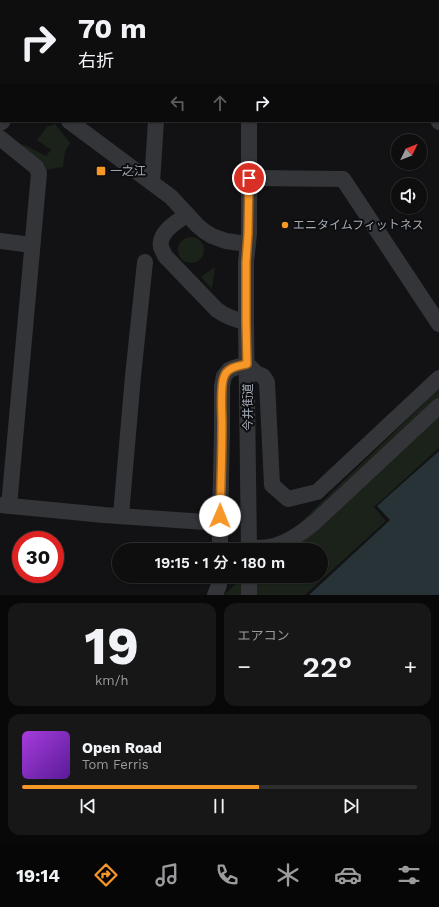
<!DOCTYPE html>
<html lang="ja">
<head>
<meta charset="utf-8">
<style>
  body { margin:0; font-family:"Work Sans","Noto Sans JP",sans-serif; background:#171718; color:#f1f3f6; height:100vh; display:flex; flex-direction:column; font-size:15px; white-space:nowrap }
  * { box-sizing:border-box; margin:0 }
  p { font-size:13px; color:#9b9c9e }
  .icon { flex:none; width:22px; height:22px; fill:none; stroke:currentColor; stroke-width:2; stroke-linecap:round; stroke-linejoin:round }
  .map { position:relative; height:595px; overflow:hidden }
  .side { display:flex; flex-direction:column; gap:8px; padding:8px; background:#080808; flex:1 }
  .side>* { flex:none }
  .banner { position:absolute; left:0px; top:0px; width:439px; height:122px; box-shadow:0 1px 3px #0004,0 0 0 1px #2e2e2f; background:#0e0e0f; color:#f1f3f6; overflow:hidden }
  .needle { width:26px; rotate:47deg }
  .tools { position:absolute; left:391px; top:134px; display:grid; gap:8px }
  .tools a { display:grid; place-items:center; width:36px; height:36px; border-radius:50%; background:#0e0e0f; box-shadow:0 1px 3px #0004,0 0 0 1px #2e2e2f; font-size:20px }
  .speed { position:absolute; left:12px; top:531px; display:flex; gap:8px; font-size:20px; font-weight:700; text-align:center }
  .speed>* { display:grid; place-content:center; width:52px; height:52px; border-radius:50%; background:#0e0e0f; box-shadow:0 1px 3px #0004,0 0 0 1px #2e2e2f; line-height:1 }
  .speed .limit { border:6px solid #d22; background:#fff; color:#111 }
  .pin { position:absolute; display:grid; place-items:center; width:34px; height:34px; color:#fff; margin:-17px; border:2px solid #fff; border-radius:50%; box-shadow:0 1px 4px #0007 }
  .me { position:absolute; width:44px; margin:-22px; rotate:1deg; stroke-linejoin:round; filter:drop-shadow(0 0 3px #0008) }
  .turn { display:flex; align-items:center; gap:14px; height:84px; padding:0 12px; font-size:18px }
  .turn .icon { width:52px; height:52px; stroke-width:2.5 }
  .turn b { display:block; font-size:28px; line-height:34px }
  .lanes { display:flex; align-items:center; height:38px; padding:0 12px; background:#0003; justify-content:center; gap:20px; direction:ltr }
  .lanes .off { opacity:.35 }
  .big { font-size:30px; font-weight:600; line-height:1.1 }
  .side .widget { flex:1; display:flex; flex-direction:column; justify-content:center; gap:6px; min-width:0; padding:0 14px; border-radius:12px; background:#171718 }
  .side .dial { align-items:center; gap:0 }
  .dial b { font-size:52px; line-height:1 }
  .song { display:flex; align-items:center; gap:12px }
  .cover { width:48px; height:48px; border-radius:6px; background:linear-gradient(135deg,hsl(280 70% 55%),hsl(270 70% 35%)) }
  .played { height:4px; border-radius:2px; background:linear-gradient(90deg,#f69728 60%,#2e2e2f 60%) }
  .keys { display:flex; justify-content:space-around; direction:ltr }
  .heat { display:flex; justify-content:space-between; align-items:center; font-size:22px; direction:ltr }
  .side .tiles { flex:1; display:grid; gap:8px; grid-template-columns:1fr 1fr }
  .widget:last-child { grid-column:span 2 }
  .trip { position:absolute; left:112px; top:543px; width:216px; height:40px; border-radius:20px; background:#0e0e0f; box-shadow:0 1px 3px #0004,0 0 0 1px #2e2e2f; font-weight:600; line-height:40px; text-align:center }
  .tabs { display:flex; height:64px; justify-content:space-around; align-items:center; background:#060606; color:#9b9c9e }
  .tabs .icon { width:28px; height:28px }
  .tabs .current { color:#f69728 }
  .tabs b { font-size:18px; color:#f1f3f6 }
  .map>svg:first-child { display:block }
</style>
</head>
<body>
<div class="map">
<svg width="439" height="595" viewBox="0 0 439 595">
  <rect width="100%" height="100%" fill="#121214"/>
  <g fill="#1a221a">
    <path d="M 55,124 L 70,143 L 65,152 L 63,167 L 45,170 L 18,150 L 23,144 L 46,156 L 51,150 L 37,140 L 47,127 Z"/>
    <circle cx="191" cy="250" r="13"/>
    <path d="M 215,267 L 212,289 L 201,277 Z"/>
    <path d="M 439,389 L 439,448 L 374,507 L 386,521 L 305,595 L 224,595 L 244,576 L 321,576 L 321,550 L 272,550 Z"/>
  </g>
  <path fill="#283338" d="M 439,451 L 439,595 L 309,595 L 390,520 L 377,506 Z"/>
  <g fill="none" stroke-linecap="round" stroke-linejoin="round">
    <g stroke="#333539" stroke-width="16">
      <path d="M 358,0 L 359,1"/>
      <path d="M 26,1 L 26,0"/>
      <path d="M 250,1 L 250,0"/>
      <path d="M 438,120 L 439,122"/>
      <path d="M 69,121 L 171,197 L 197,225 L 204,231 L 212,236 L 226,241 L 247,244"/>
      <path d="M 0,123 L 3,121"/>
      <path d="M 0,138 L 36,167 L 39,173 L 9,506"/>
      <path d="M 249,178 L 343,179 L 439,324"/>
      <path d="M 152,183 L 156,121"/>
      <path d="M 187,215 C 177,221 158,233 161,247 C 162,250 164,253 165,256 L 217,310 C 227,317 235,320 246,322"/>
      <path d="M 0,241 L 32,245"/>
      <path d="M 0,505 L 104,515 L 220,523 L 222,431 L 222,386 L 224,376 L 229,370 L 234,368 L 247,364 L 256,373 L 263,376 L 267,382 L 272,485 L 288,499 L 317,492 L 439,378"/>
      <path d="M 121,515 L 133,376 L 145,262"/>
      <path d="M 249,548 C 257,548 266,548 274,546 C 289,542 303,532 315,522 L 439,406"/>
      <path d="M 220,550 L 220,523"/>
      <path d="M 249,550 L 246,322 L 246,262 L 249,234 L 249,121"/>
      <path d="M 249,576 L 249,595"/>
      <path d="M 215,595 L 219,585 L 219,576"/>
    </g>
    <g stroke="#4f5258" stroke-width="21">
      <path d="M 71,1 L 72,0"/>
      <path d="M 99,1 L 101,0"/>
      <path d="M 131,1 L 133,0"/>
      <path d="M 159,1 L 161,0"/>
      <path d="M 0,41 L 1,41"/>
      <path d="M 0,57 L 1,56"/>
      <path d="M 0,75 L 1,75"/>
      <path d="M 0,91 L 1,90"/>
    </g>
  </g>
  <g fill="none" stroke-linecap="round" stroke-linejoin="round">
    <defs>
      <path id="route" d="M 220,516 C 221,485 222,454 222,423 C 222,412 220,385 224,377 C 227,367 239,366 247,364 L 246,322 L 246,262 L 248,234 L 249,178"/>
    </defs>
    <use href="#route" stroke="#a0621a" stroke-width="10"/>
    <use href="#route" stroke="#f69728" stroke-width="7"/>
  </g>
  <g fill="#f69728" stroke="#0d0d0f" stroke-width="1.5">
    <rect x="96" y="166" width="10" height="10" rx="2"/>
    <circle cx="285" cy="225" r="4"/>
  </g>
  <g text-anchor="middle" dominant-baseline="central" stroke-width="4" stroke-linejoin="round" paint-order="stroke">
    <g font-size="12" fill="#a3abb5" stroke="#0d0d0f" text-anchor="start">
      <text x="110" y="171">一之江</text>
      <text x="293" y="225">エニタイムフィットネス</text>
    </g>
    <g font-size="12" fill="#a3abb5" stroke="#0d0d0f">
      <text transform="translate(248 407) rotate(-90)">今井街道</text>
    </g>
  </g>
</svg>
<div class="tools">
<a><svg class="needle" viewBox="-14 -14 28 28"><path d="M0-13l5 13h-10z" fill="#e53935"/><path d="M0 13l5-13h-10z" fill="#9b9c9e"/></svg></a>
<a><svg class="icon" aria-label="sound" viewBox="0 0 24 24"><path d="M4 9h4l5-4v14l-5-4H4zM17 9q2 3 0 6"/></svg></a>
</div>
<div class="speed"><div class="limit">30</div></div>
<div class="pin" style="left:249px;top:178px;background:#d93025"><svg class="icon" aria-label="arrive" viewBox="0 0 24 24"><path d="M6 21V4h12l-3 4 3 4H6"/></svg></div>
<svg class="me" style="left:220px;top:516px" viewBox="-20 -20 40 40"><circle r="19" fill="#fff"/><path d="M0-13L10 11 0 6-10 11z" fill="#f69728"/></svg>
<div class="trip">19:15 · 1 分 · 180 m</div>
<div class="banner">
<div class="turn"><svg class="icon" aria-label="right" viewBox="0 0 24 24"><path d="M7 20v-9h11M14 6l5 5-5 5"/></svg><div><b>70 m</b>右折</div></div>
<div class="lanes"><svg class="icon off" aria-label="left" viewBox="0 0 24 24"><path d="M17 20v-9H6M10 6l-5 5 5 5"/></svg><svg class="icon off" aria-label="ahead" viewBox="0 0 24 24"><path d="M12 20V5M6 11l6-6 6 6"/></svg><svg class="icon" aria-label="right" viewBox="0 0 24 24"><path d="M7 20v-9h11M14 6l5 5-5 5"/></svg></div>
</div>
</div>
<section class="side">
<div class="tiles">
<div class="widget dial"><b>19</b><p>km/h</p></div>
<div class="widget"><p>エアコン</p>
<div class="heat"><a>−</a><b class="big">22°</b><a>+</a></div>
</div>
<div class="widget">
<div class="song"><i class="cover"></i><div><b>Open Road</b><p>Tom Ferris</p></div></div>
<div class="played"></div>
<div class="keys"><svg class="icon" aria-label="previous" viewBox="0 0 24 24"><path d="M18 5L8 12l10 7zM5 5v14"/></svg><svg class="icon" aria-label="pause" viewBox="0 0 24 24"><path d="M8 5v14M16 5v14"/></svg><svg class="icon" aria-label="next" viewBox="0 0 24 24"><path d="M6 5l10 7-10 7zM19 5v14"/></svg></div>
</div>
</div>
</section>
<nav class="tabs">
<b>19:14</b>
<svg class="icon current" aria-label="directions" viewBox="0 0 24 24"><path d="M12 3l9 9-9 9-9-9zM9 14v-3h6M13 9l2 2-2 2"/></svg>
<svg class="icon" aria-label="music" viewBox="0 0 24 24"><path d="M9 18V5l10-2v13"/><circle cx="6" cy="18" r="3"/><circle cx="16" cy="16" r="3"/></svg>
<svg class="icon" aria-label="phone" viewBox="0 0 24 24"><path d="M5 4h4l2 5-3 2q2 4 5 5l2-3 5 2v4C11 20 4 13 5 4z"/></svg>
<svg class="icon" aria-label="climate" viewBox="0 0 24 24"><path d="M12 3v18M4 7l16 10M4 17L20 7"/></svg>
<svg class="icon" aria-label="car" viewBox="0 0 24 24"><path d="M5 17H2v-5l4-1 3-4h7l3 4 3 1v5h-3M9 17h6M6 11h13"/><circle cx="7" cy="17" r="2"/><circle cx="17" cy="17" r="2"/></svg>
<svg class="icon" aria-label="filters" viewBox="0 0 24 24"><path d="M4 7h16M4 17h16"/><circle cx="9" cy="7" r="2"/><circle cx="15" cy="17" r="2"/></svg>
</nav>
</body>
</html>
